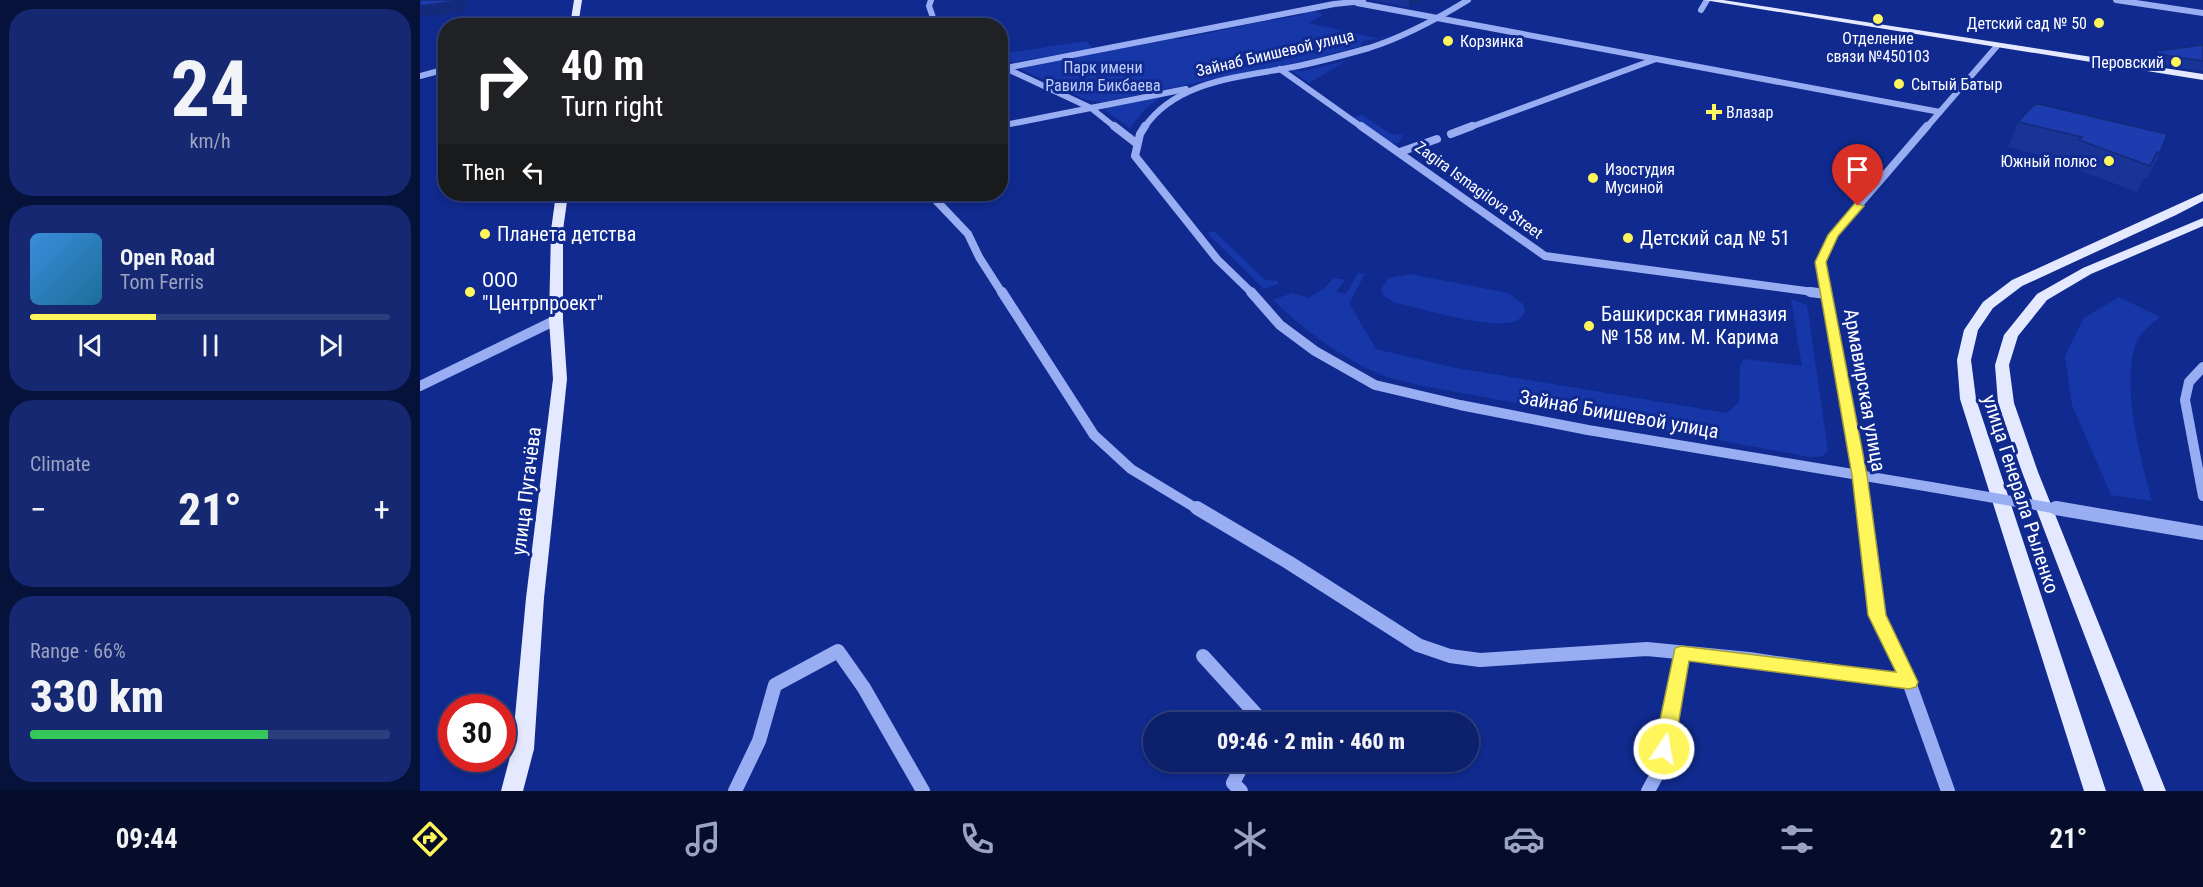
<!DOCTYPE html>
<html lang="en">
<head>
<meta charset="utf-8">
<style>
  body { margin:0; font-family:"Roboto Condensed",sans-serif; background:#152871; color:#f1f3f6; height:100vh; display:flex; flex-direction:column; font-size:22px; white-space:nowrap }
  * { box-sizing:border-box; margin:0 }
  p { font-size:20px; color:#9aa3c1 }
  .icon { flex:none; width:33px; height:33px; fill:none; stroke:currentColor; stroke-width:2; stroke-linecap:round; stroke-linejoin:round }
  .map { position:relative; flex:1; overflow:hidden }
  .side { display:flex; flex-direction:column; gap:9px; padding:9px; background:#07123b; width:420px }
  .side>* { flex:none }
  .banner { position:absolute; left:18px; top:18px; width:570px; height:183px; border-radius:24px; box-shadow:0 3px 9px #0003,0 0 0 2px #2c3e7e; background:#202124; color:#fff; overflow:hidden }
  .speed { position:absolute; left:18px; top:694px; display:flex; gap:12px; font-size:30px; font-weight:700; text-align:center }
  .speed>* { display:grid; place-content:center; width:78px; height:78px; border-radius:50%; background:#0c206b; box-shadow:0 3px 9px #0003,0 0 0 2px #2c3e7e; line-height:1 }
  .speed .limit { border:9px solid #d22; background:#fff; color:#111 }
  .pin { position:absolute; display:grid; place-items:center; width:51px; height:51px; color:#fff; margin:-62px -26px; border-radius:50% 50% 50% 0; rotate:-45deg; box-shadow:0 0 6px #0007 }
  .pin .icon { rotate:45deg }
  .me { position:absolute; width:66px; margin:-33px; rotate:12deg; stroke-linejoin:round; filter:drop-shadow(0 0 4px #0008) }
  .turn { display:flex; align-items:center; gap:21px; height:126px; padding:0 24px; font-size:27px }
  .turn .icon { width:78px; height:78px; stroke-width:2.5 }
  .turn b { display:block; font-size:42px; line-height:51px }
  .then { display:flex; align-items:center; height:57px; padding:0 24px; background:#0003; gap:12px; font-size:22px }
  .big { font-size:45px; font-weight:800; line-height:1.1 }
  .side .card { flex:1; display:flex; flex-direction:column; justify-content:center; gap:9px; min-width:0; padding:0 21px; border-radius:24px; background:#152871 }
  .side .dial { align-items:center; gap:0 }
  .dial b { font-size:78px; line-height:1 }
  .song { display:flex; align-items:center; gap:18px }
  .cover { width:72px; height:72px; border-radius:9px; background:linear-gradient(135deg,hsl(210 70% 55%),hsl(200 70% 35%)) }
  .played { height:6px; border-radius:3px; background:linear-gradient(90deg,#fff65b 35%,#2c3e7e 35%) }
  .keys { display:flex; justify-content:space-around; direction:ltr }
  .heat { display:flex; justify-content:space-between; align-items:center; font-size:33px; direction:ltr }
  .charge { height:9px; border-radius:4px; background:linear-gradient(90deg,#34c759 66%,#2c3e7e 0) }
  .trip { position:absolute; left:723px; top:712px; width:336px; height:60px; border-radius:30px; background:#0c206b; box-shadow:0 3px 9px #0003,0 0 0 2px #2c3e7e; font-weight:800; line-height:60px; text-align:center }
  .tab-bar { display:flex; height:96px; justify-content:space-around; align-items:center; background:#050d2b; color:#9aa3c1 }
  .tab-bar .icon { width:42px; height:42px }
  .tab-bar .current { color:#fff65b }
  .tab-bar b { font-size:27px; color:#f1f3f6 }
  main { display:flex; flex:1; min-height:0 }
  .map>svg:first-child { display:block }
</style>
</head>
<body>
<main>
<section class="side">
<div class="card dial"><b>24</b><p>km/h</p></div>
<div class="card">
<div class="song"><i class="cover"></i><div><b>Open Road</b><p>Tom Ferris</p></div></div>
<div class="played"></div>
<div class="keys"><svg class="icon" aria-label="previous" viewBox="0 0 24 24"><path d="M18 5L8 12l10 7zM5 5v14"/></svg><svg class="icon" aria-label="pause" viewBox="0 0 24 24"><path d="M8 5v14M16 5v14"/></svg><svg class="icon" aria-label="next" viewBox="0 0 24 24"><path d="M6 5l10 7-10 7zM19 5v14"/></svg></div>
</div>
<div class="card"><p>Climate</p>
<div class="heat"><a>−</a><b class="big">21°</b><a>+</a></div>
</div>
<div class="card"><p>Range · 66%</p><b class="big">330 km</b><div class="charge"></div></div>
</section>
<div class="map">
<svg width="1783" height="791" viewBox="0 0 1783 791">
  <rect width="100%" height="100%" fill="#102a8f"/>
  <g fill="#1737a9">
    <path d="M 893,10 L 903,15 L 888,23 L 956,38 L 973,36 C 962,40 951,38 941,42 L 942,46 L 889,60 L 682,102 L 666,100 L 601,69 L 603,67 L 752,39 L 761,39 L 836,23 L 882,15 L 885,11 Z"/>
    <path d="M 666,41 L 672,47 L 669,49 L 594,62 L 581,59 L 581,52 L 595,52 Z"/>
    <path d="M 926,61 L 889,83 L 871,70 L 883,71 Z"/>
    <path d="M 744,95 L 725,109 L 710,128 L 685,110 L 688,107 Z"/>
    <path d="M 942,115 L 971,134 L 983,135 L 979,143 L 969,142 L 932,117 Z"/>
    <path d="M 794,231 L 845,280 L 858,281 L 858,284 L 844,289 L 787,233 Z"/>
    <path d="M 938,273 L 945,274 L 929,303 L 956,349 L 1031,367 L 1307,413 L 1319,402 L 1320,366 L 1324,359 L 1382,366 L 1371,299 L 1387,305 L 1408,451 L 1402,456 L 1390,457 L 998,385 C 985,381 969,379 957,373 C 918,355 884,330 853,300 L 872,293 L 888,298 L 903,289 L 914,278 L 925,280 L 916,292 L 926,294 Z"/>
    <path d="M 990,274 L 1088,293 L 1103,304 L 1105,311 C 1103,314 1102,317 1099,319 C 1080,333 998,308 974,302 L 964,296 L 961,289 L 969,278 Z"/>
    <path d="M 1699,297 L 1740,317 C 1733,323 1722,331 1718,339 C 1699,378 1721,461 1732,501 L 1691,495 L 1652,405 L 1645,356 L 1664,318 Z"/>
  </g>
  <g fill="none" stroke-linecap="round" stroke-linejoin="round">
    <g stroke="#99adf3" stroke-width="6">
      <path d="M 511,0 L 509,6 L 516,26"/>
      <path d="M 1696,0 L 1783,13"/>
      <path d="M 937,3 L 1520,112"/>
      <path d="M 1281,10 L 1287,0"/>
      <path d="M 583,67 L 671,108 L 696,128"/>
      <path d="M 586,68 L 914,4 L 943,1"/>
      <path d="M 860,69 L 943,128"/>
      <path d="M 0,76 L 26,69"/>
      <path d="M 580,126 L 766,89"/>
      <path d="M 724,128 C 756,80 822,77 873,67 C 898,62 924,55 949,48 C 984,37 1017,19 1048,0"/>
      <path d="M 1048,128 L 1236,59"/>
      <path d="M 1506,128 L 1577,46"/>
    </g>
    <g stroke="#99adf3" stroke-width="8">
      <path d="M 694,126 L 716,143"/>
      <path d="M 725,126 L 720,134 L 715,156 L 797,259 L 832,293"/>
      <path d="M 941,126 L 1125,256 L 1401,293"/>
      <path d="M 1031,134 L 1052,126"/>
      <path d="M 980,152 L 1017,139"/>
      <path d="M 510,194 L 548,234 L 559,257 L 582,293"/>
      <path d="M 1407,293 L 1401,262 L 1413,235 L 1507,126"/>
    </g>
    <g stroke="#99adf3" stroke-width="10">
      <path d="M 582,292 L 674,435 L 711,469 L 779,510"/>
      <path d="M 831,292 L 860,325 L 895,351 L 955,385 L 1040,405 L 1168,430 L 1511,487"/>
      <path d="M 1390,292 L 1406,294"/>
      <path d="M 1406,292 L 1444,510"/>
      <path d="M 1783,367 L 1769,382 L 1765,400 L 1783,496"/>
      <path d="M 0,386 L 136,320"/>
    </g>
    <g stroke="#99adf3" stroke-width="14">
      <path d="M 777,508 L 868,562 L 998,645 L 1030,656 L 1060,660 L 1227,649 L 1329,659 L 1489,682"/>
      <path d="M 1444,508 L 1457,615 L 1489,682 L 1528,791"/>
      <path d="M 1712,521 L 1783,533"/>
      <path d="M 783,656 L 844,723"/>
      <path d="M 315,791 L 339,741 L 355,685 L 418,651 L 444,688 L 503,791"/>
      <path d="M 821,791 L 813,783 L 824,762"/>
      <path d="M 1228,791 L 1239,771 L 1261,653"/>
    </g>
    <g fill="#e5e9ff" fill-rule="evenodd">
      <path d="M 154,0 L 162,0 L 158,26 L 150,26 Z"/>
      <path d="M 1284,0 L 1303,0 L 1783,74 L 1783,80 Z"/>
      <path d="M 1783,193 L 1783,201 L 1756,215 L 1602,286 L 1573,308 L 1558,330 L 1551,360 L 1556,399 L 1686,791 L 1664,791 L 1540,399 L 1537,360 L 1544,330 L 1563,302 L 1592,280 Z"/>
      <path d="M 136,194 L 148,194 L 143,230 L 143,320 L 147,379 L 124,598 L 114,749 L 103,791 L 81,791 L 92,749 L 106,598 L 133,379 L 129,320 L 131,230 Z"/>
      <path d="M 1783,218 L 1783,226 L 1671,274 L 1627,300 L 1598,336 L 1589,365 L 1594,403 L 1618,472 L 1746,791 L 1724,791 L 1602,472 L 1578,403 L 1575,365 L 1584,335 L 1617,294 L 1663,268 Z"/>
    </g>
    <path stroke="#99adf3" stroke-width="10" d="M 1511,487 L 1644,510"/>
    <path stroke="#99adf3" stroke-width="14" d="M 1636,508 L 1712,521"/>
  </g>
  <g fill="#193496">
    <path d="M 956,0 L 1003,0 L 989,7 L 956,1 Z"/>
    <path d="M 1783,45 L 1783,71 L 1733,63 L 1733,60 L 1737,51 Z"/>
    <path d="M 1598,122 L 1740,153 L 1727,179 L 1724,178 L 1717,192 L 1647,166 L 1649,163 L 1588,147 Z"/>
  </g>
  <g fill="#142a7a">
    <path d="M 39,0 L 49,0 L 43,12 L 0,17 L 0,6 Z"/>
    <path d="M 989,0 L 1003,0 L 989,7 Z"/>
  </g>
  <g fill="#1d3caf" stroke="#142a7a" stroke-width="1.5">
    <path d="M 0,0 L 39,0 L 38,1 L 0,6 Z"/>
    <path d="M 1783,45 L 1783,61 L 1737,54 L 1737,51 Z"/>
    <path d="M 1618,104 L 1747,134 L 1740,153 L 1737,152 L 1730,166 L 1659,140 L 1662,137 L 1598,122 L 1614,105 Z"/>
  </g>
  <path fill="#fff65b" stroke="#a6a03b" stroke-width="1.5" d="M 1435,203 L 1444,206 L 1418,236 L 1406,262 L 1447,475 L 1466,615 L 1498,682 L 1496,687 L 1489,689 L 1269,661 L 1254,749 L 1251,755 L 1244,758 L 1237,755 L 1234,749 L 1255,648 L 1261,646 L 1476,672 L 1448,615 L 1432,475 L 1395,262 L 1408,235 Z"/>
  <g fill="#fff65b" stroke="#102a8f" stroke-width="2">
    <circle cx="1458" cy="19" r="6"/>
    <circle cx="1679" cy="23" r="6"/>
    <circle cx="1028" cy="41" r="6"/>
    <circle cx="1756" cy="62" r="6"/>
    <circle cx="1479" cy="84" r="6"/>
    <path d="M1291 103h6v6h6v6h-6v6h-6v-6h-6v-6h6z"/>
    <circle cx="1689" cy="161" r="6"/>
    <circle cx="1173" cy="178" r="6"/>
    <circle cx="65" cy="234" r="6"/>
    <circle cx="1208" cy="238" r="6"/>
    <circle cx="50" cy="292" r="6"/>
    <circle cx="1169" cy="326" r="6"/>
  </g>
  <g text-anchor="middle" dominant-baseline="central" stroke-width="6" stroke-linejoin="round" paint-order="stroke">
    <g font-size="16" fill="#fff" stroke="#102a8f" text-anchor="start">
      <text x="1667" y="23" text-anchor="end">Детский сад № 50</text>
      <text x="1458" y="38" text-anchor="middle">Отделение<tspan x="1458" dy="18">связи №450103</tspan></text>
      <text x="1040" y="41">Корзинка</text>
      <text x="1744" y="62" text-anchor="end">Перовский</text>
      <text x="1491" y="84">Сытый Батыр</text>
      <text x="1306" y="112">Влазар</text>
      <text x="1677" y="161" text-anchor="end">Южный полюс</text>
      <text x="1185" y="169">Изостудия<tspan x="1185" dy="18">Мусиной</tspan></text>
    </g>
    <g font-size="16" fill="#fff" stroke="#102a8f">
      <text transform="translate(855 53) rotate(-13)">Зайнаб Биишевой улица</text>
      <text transform="translate(1059 190) rotate(36)">Zagira Ismagilova Street</text>
    </g>
    <g font-size="16" fill="#c0cefd" stroke="#102a8f">
      <text x="683" y="67">Парк имени<tspan x="683" dy="18">Равиля Бикбаева</tspan></text>
    </g>
    <g font-size="20" fill="#fff" stroke="#102a8f" text-anchor="start">
      <text x="77" y="234">Планета детства</text>
      <text x="1220" y="238">Детский сад № 51</text>
      <text x="62" y="280">ООО<tspan x="62" dy="23">"Центрпроект"</tspan></text>
      <text x="1181" y="314">Башкирская гимназия<tspan x="1181" dy="23">№ 158 им. М. Карима</tspan></text>
    </g>
    <g font-size="20" fill="#fff" stroke="#102a8f">
      <text transform="translate(1445 390) rotate(80)">Армавирская улица</text>
      <text transform="translate(1199 414) rotate(10)">Зайнаб Биишевой улица</text>
      <text transform="translate(106 491) rotate(-83)">улица Пугачёва</text>
      <text transform="translate(1601 494) rotate(72)">улица Генерала Рыленко</text>
    </g>
  </g>
</svg>
<div class="speed"><div class="limit">30</div></div>
<div class="pin" style="left:1438px;top:206px;background:#d93025"><svg class="icon" aria-label="arrive" viewBox="0 0 24 24"><path d="M6 21V4h12l-3 4 3 4H6"/></svg></div>
<svg class="me" style="left:1244px;top:749px" viewBox="-20 -20 40 40"><circle r="17" fill="#fff65b" stroke="#fff" stroke-width="3"/><path d="M0-11L8 9 0 5-8 9z" fill="#fff"/></svg>
<div class="trip">09:46 · 2 min · 460 m</div>
<div class="banner">
<div class="turn"><svg class="icon" aria-label="right" viewBox="0 0 24 24"><path d="M7 20v-9h11M14 6l5 5-5 5"/></svg><div><b>40 m</b>Turn right</div></div>
<div class="then">Then<svg class="icon" aria-label="left" viewBox="0 0 24 24"><path d="M17 20v-9H6M10 6l-5 5 5 5"/></svg></div>
</div>
</div>
</main>
<nav class="tab-bar">
<b>09:44</b>
<svg class="icon current" aria-label="directions" viewBox="0 0 24 24"><path d="M12 3l9 9-9 9-9-9zM9 14v-3h6M13 9l2 2-2 2"/></svg>
<svg class="icon" aria-label="music" viewBox="0 0 24 24"><path d="M9 18V5l10-2v13"/><circle cx="6" cy="18" r="3"/><circle cx="16" cy="16" r="3"/></svg>
<svg class="icon" aria-label="phone" viewBox="0 0 24 24"><path d="M5 4h4l2 5-3 2q2 4 5 5l2-3 5 2v4C11 20 4 13 5 4z"/></svg>
<svg class="icon" aria-label="climate" viewBox="0 0 24 24"><path d="M12 3v18M4 7l16 10M4 17L20 7"/></svg>
<svg class="icon" aria-label="car" viewBox="0 0 24 24"><path d="M5 17H2v-5l4-1 3-4h7l3 4 3 1v5h-3M9 17h6M6 11h13"/><circle cx="7" cy="17" r="2"/><circle cx="17" cy="17" r="2"/></svg>
<svg class="icon" aria-label="filters" viewBox="0 0 24 24"><path d="M4 7h16M4 17h16"/><circle cx="9" cy="7" r="2"/><circle cx="15" cy="17" r="2"/></svg>
<b>21°</b>
</nav>
</body>
</html>
